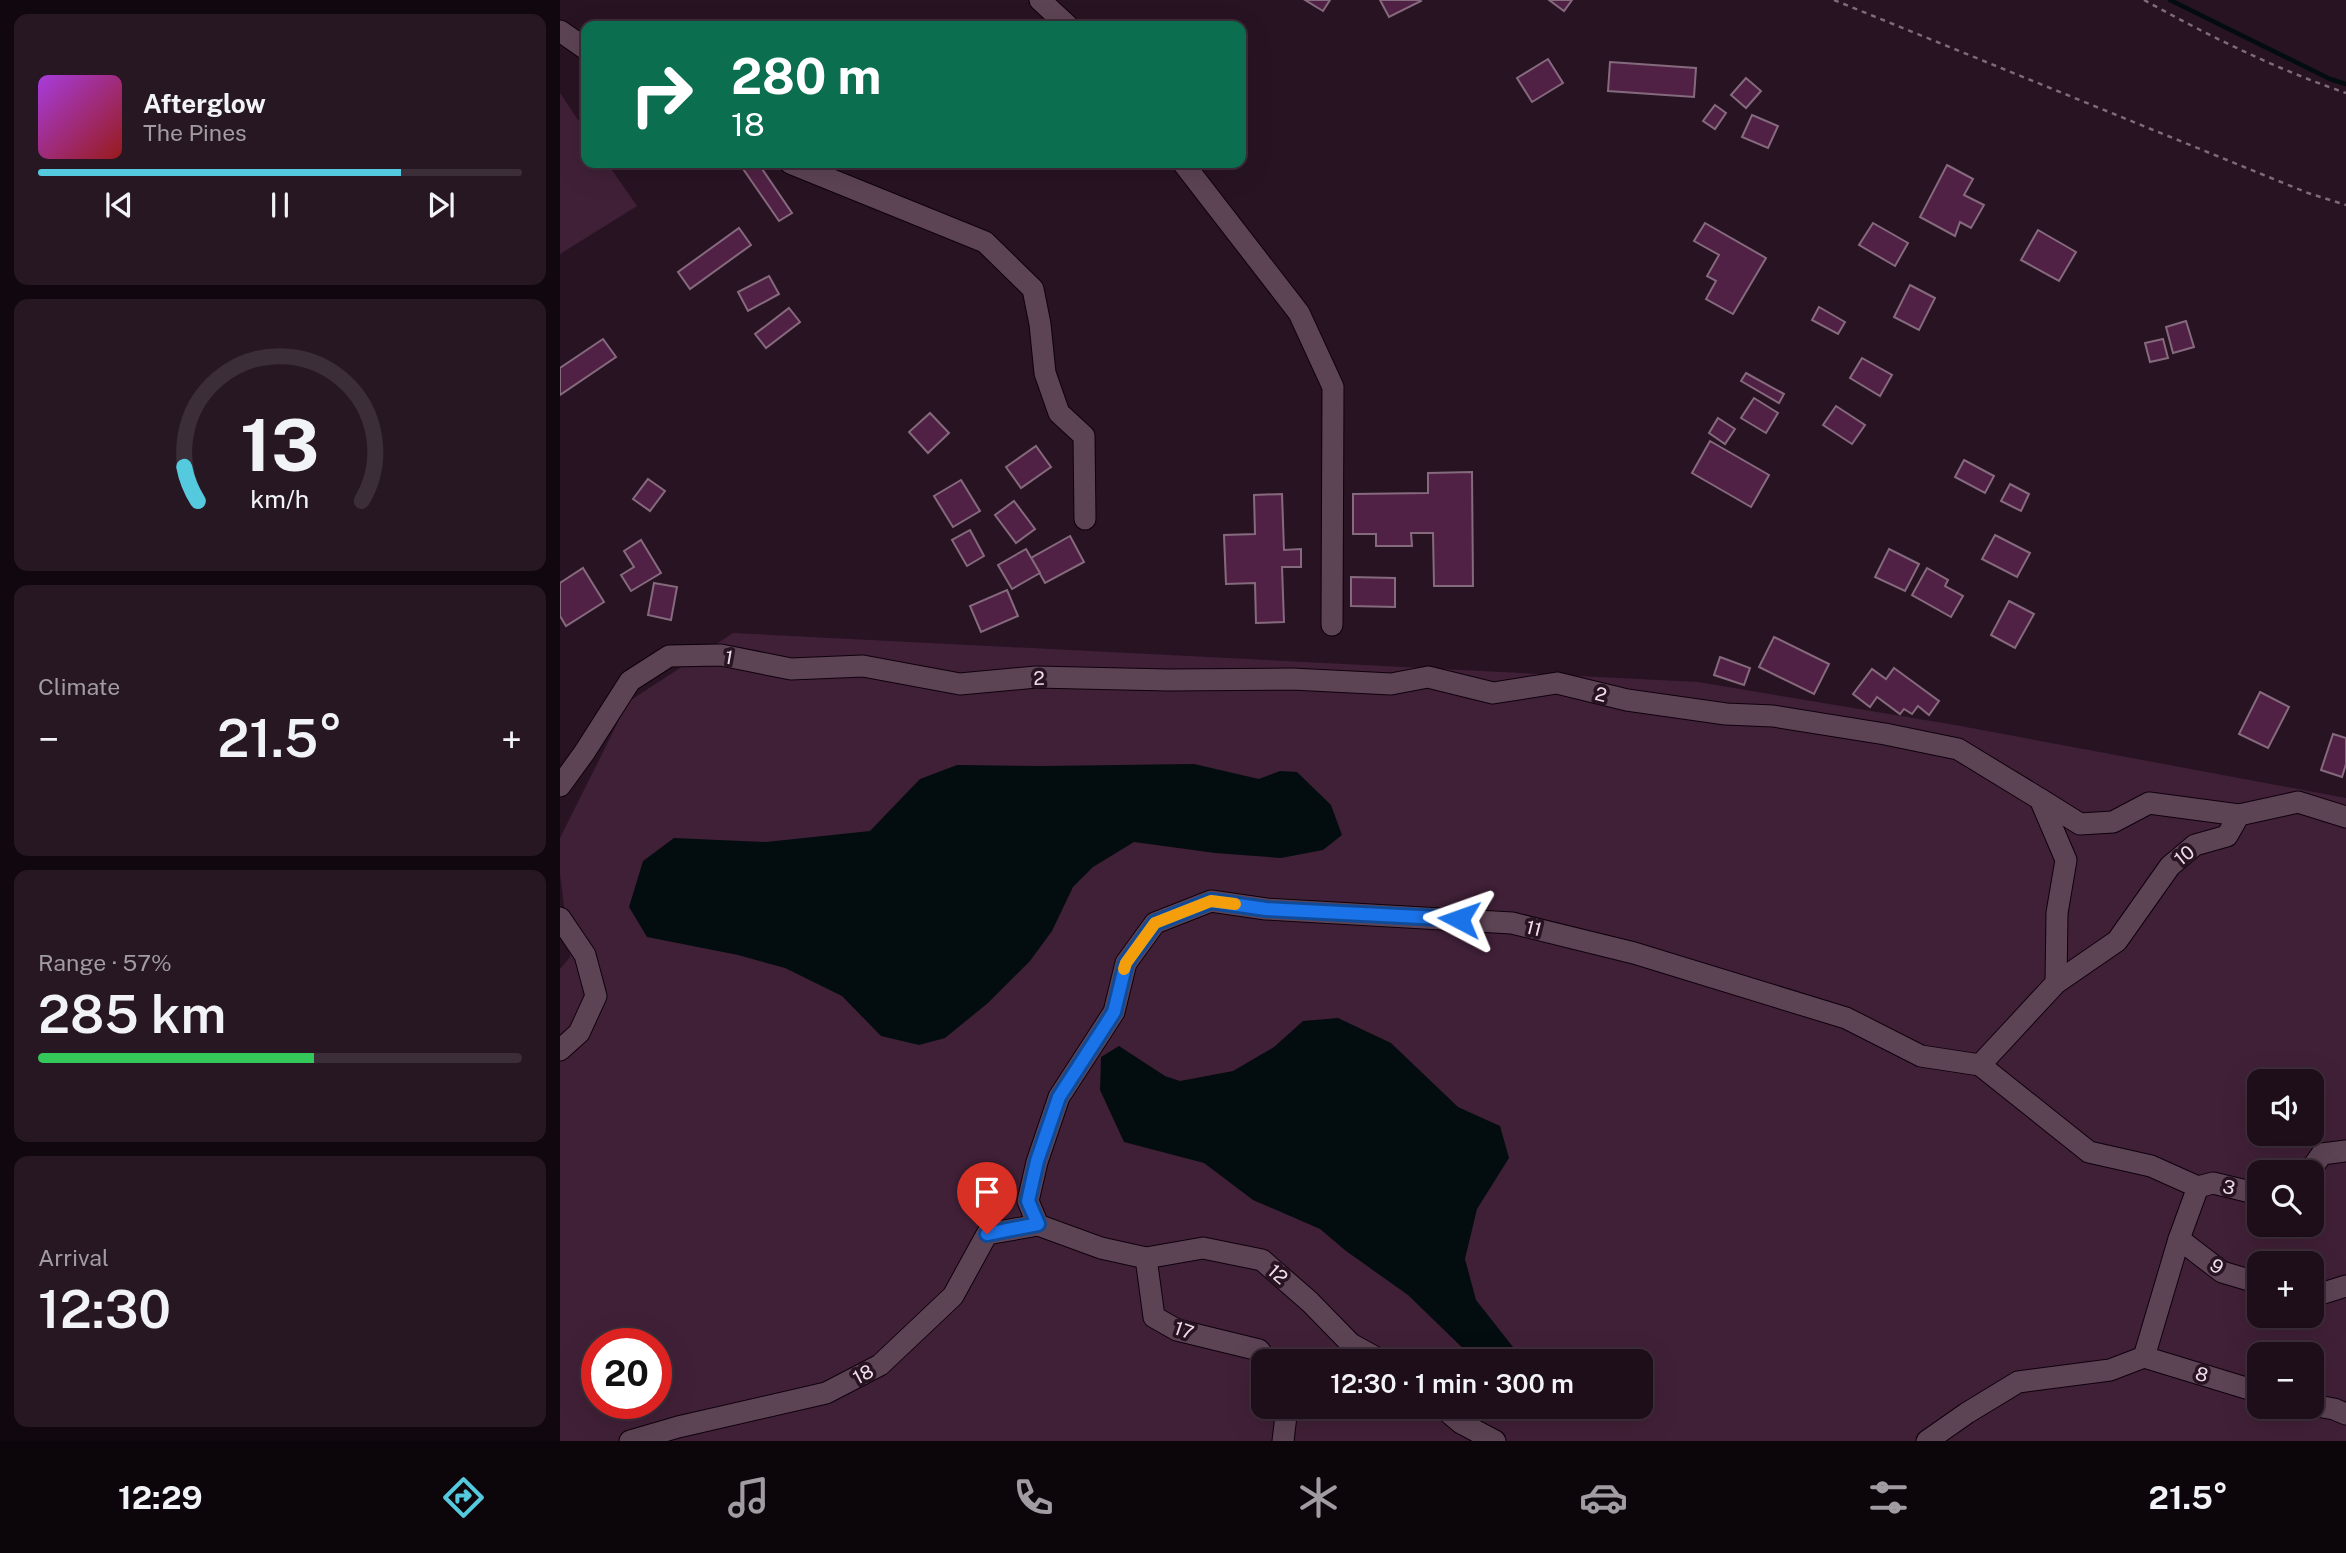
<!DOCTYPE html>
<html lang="en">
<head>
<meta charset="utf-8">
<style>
  body { margin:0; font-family:"Public Sans",sans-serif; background:#261723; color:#f1f3f6; height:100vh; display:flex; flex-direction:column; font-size:26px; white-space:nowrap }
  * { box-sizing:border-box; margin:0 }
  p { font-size:23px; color:#a19ca2 }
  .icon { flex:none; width:38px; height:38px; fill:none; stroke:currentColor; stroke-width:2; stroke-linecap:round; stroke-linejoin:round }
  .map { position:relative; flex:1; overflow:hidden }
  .side { display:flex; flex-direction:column; gap:14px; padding:14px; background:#10080e; width:560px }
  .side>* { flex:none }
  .top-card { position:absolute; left:21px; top:21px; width:665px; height:147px; border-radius:14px; box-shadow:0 7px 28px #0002,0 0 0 2px #3c2e39; background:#0b6e4f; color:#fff; overflow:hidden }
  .fabs { position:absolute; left:1687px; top:1069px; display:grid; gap:14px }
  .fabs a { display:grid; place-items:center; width:77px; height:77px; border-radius:14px; background:#1e0e1a; box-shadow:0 7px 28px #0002,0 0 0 2px #3c2e39; font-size:35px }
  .speed { position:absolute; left:21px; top:1328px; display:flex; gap:14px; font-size:35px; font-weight:700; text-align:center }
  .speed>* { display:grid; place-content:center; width:91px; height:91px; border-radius:50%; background:#1e0e1a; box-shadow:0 7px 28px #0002,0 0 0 2px #3c2e39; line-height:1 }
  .speed .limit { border:10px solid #d22; background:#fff; color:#111 }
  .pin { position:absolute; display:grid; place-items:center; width:60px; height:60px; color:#fff; margin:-72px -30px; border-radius:50% 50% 50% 0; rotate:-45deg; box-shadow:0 0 7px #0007 }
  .pin .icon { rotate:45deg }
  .me { position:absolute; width:77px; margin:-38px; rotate:274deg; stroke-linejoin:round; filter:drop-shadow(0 0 5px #0008) }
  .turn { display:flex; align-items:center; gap:24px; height:147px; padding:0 35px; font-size:32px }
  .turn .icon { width:91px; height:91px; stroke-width:2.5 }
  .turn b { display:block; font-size:49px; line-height:60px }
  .big { font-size:52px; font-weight:600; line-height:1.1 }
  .side .card { flex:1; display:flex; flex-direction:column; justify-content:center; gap:10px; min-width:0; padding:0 24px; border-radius:14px; background:#261723 }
  .side .dial { align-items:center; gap:0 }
  .dial svg { height:182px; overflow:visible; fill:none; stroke:#3c2e39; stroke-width:7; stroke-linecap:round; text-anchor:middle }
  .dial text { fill:#f1f3f6; stroke:none }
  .song { display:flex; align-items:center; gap:21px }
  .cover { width:84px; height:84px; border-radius:10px; background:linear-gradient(135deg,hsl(280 70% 55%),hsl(0 70% 35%)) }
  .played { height:7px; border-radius:4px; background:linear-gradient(90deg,#55cade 75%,#3c2e39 75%) }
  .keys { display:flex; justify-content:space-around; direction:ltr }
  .heat { display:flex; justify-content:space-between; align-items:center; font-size:38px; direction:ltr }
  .charge { height:10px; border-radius:5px; background:linear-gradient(90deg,#34c759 57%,#3c2e39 0) }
  .trip { position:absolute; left:691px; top:1349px; width:402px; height:70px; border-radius:14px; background:#1e0e1a; box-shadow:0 7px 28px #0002,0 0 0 2px #3c2e39; font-weight:600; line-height:70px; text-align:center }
  .tabs { display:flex; height:112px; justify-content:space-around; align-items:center; background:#0c060a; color:#a19ca2 }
  .tabs .icon { width:49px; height:49px }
  .tabs .active { color:#55cade }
  .tabs b { font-size:32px; color:#f1f3f6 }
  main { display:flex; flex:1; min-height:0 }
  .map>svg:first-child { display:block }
</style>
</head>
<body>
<main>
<section class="side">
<div class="card">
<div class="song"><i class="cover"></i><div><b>Afterglow</b><p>The Pines</p></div></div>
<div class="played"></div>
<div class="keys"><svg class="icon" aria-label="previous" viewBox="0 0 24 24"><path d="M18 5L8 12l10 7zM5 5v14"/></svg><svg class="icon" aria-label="pause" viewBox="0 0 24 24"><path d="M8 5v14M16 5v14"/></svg><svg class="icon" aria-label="next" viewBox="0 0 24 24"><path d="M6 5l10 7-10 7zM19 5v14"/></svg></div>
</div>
<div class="card dial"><svg viewBox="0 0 100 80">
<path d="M14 69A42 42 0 1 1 86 69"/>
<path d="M14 69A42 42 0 0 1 8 54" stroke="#55cade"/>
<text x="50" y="56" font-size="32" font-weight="700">13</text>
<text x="50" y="72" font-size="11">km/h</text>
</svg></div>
<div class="card"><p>Climate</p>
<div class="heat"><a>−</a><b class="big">21.5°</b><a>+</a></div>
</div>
<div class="card"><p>Range · 57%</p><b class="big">285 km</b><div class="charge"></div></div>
<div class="card"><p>Arrival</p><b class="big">12:30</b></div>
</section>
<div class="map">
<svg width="1786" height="1441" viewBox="0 0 1786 1441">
  <rect width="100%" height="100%" fill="#281322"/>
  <g fill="#402037" fill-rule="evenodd">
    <path d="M 0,93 L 26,132 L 26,163 L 47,163 L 77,206 L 0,254 Z"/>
    <path d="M 173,633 L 1138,682 L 1395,725 L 1786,798 L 1786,1441 L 0,1441 L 0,969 L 10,957 L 0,873 L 0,838 L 68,702 ZM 1699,1082 L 1752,1082 L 1752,1134 L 1699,1134 ZM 1699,1172 L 1752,1172 L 1752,1225 L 1699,1225 ZM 1699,1264 L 1752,1264 L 1752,1316 L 1699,1316 ZM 37,1344 L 96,1344 L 96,1404 L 37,1404 ZM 1699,1354 L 1752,1354 L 1752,1407 L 1699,1407 ZM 704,1362 L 1082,1362 L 1082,1407 L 704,1407 Z"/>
  </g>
  <g fill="#030d0f">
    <path d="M 634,764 L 699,779 L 720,771 L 737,772 L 771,805 L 782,835 L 763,850 L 721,858 L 655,853 L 574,842 L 533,867 L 513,887 L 492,931 L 470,961 L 428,1003 L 385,1038 L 359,1045 L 321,1036 L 282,996 L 225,968 L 178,955 L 87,937 L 69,907 L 83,861 L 114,838 L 206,842 L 310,831 L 360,779 L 397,765 L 481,766 Z"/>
    <path d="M 778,1018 L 831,1043 L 898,1107 L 940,1126 L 949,1158 L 917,1209 L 905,1259 L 916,1300 L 964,1361 L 916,1361 L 848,1295 L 786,1251 L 760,1229 L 693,1200 L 644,1163 L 564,1142 L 540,1090 L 541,1057 L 559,1046 L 605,1076 L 620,1081 L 673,1071 L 714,1047 L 743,1021 Z"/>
  </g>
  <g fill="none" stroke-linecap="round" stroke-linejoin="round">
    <path stroke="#030d0f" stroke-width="4.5" d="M 1610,0 L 1770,79 L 1786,84"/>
  </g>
  <g fill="#512145" stroke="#856a7d" stroke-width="2">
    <path d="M 745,0 L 770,0 L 763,11 Z"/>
    <path d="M 820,0 L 860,0 L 861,1 L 829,17 Z"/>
    <path d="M 989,0 L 1012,0 L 1004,11 Z"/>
    <path d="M 988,59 L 1003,83 L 972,102 L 957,78 Z"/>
    <path d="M 1050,62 L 1136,68 L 1134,97 L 1048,91 Z"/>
    <path d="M 1186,78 L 1201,91 L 1186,108 L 1171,95 Z"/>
    <path d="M 1155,105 L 1166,113 L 1155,129 L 1143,121 Z"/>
    <path d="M 1192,115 L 1218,126 L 1208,148 L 1182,137 Z"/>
    <path d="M 179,163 L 198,163 L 232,213 L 219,221 Z"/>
    <path d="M 1387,165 L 1413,179 L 1404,195 L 1424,205 L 1411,228 L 1400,222 L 1395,236 L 1360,217 Z"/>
    <path d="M 1145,223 L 1206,258 L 1173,314 L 1146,299 L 1156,281 L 1147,276 L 1159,255 L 1134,241 Z"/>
    <path d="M 1313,223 L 1348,243 L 1335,266 L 1299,245 Z"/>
    <path d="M 179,228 L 191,245 L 130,289 L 118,272 Z"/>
    <path d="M 1478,230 L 1516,252 L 1499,281 L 1461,260 Z"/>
    <path d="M 209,276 L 219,294 L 188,311 L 178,292 Z"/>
    <path d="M 1350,285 L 1375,298 L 1359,330 L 1334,317 Z"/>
    <path d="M 1259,307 L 1285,322 L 1278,334 L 1252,320 Z"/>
    <path d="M 229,308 L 240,322 L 206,348 L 195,334 Z"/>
    <path d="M 1626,321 L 1634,347 L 1613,353 L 1606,327 Z"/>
    <path d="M 43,339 L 56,357 L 0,395 L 0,368 Z"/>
    <path d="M 1603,339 L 1608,358 L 1590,362 L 1585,343 Z"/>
    <path d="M 1302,358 L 1332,375 L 1320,396 L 1290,378 Z"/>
    <path d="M 1186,373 L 1224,394 L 1219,403 L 1181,381 Z"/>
    <path d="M 1194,398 L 1218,413 L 1206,433 L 1181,418 Z"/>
    <path d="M 1276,406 L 1305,425 L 1292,444 L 1263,425 Z"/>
    <path d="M 370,413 L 389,433 L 368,453 L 349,432 Z"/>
    <path d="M 1158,418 L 1175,429 L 1165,444 L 1149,433 Z"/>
    <path d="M 1150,441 L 1209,475 L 1191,507 L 1132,473 Z"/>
    <path d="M 476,446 L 491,467 L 461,488 L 446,467 Z"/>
    <path d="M 1404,460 L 1434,476 L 1425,493 L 1395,477 Z"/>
    <path d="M 912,472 L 913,586 L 874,586 L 873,533 L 851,533 L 852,546 L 816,546 L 816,534 L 793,534 L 793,494 L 868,493 L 868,473 Z"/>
    <path d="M 88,479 L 105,491 L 90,511 L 73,499 Z"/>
    <path d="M 401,480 L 420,511 L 393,527 L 374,496 Z"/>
    <path d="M 1450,484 L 1469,494 L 1461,511 L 1441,501 Z"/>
    <path d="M 722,494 L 724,550 L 741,549 L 741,567 L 722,567 L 724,622 L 696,623 L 695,583 L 666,584 L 664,535 L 695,534 L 694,495 Z"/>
    <path d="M 454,501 L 475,529 L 456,543 L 435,515 Z"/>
    <path d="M 410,530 L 424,556 L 407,566 L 392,540 Z"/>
    <path d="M 1435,535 L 1470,553 L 1457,577 L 1422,559 Z"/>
    <path d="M 510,536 L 524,562 L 485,583 L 471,558 Z"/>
    <path d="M 81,540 L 101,573 L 71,591 L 61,575 L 74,567 L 64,551 Z"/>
    <path d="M 466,549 L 480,573 L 452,589 L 438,565 Z"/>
    <path d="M 1329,549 L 1359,564 L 1345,591 L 1315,577 Z"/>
    <path d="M 23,568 L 44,602 L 6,626 L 0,616 L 0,583 Z"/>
    <path d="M 1367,568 L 1388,580 L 1385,586 L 1403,596 L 1391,617 L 1352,595 Z"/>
    <path d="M 791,577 L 835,578 L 835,607 L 791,606 Z"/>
    <path d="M 94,583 L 117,587 L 111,620 L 88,615 Z"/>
    <path d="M 447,590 L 458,616 L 421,632 L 410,606 Z"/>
    <path d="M 1449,601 L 1474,614 L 1455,648 L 1431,635 Z"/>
    <path d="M 1214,637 L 1269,664 L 1254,694 L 1199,667 Z"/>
    <path d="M 1160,657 L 1190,668 L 1184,685 L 1154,675 Z"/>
    <path d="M 1334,668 L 1379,701 L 1369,715 L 1358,706 L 1352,714 L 1344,709 L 1340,714 L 1317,697 L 1310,707 L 1293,694 L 1312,669 L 1326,679 Z"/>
    <path d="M 1700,692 L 1729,707 L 1708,748 L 1679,734 Z"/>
    <path d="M 1773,734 L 1786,738 L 1786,764 L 1782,777 L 1761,770 Z"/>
  </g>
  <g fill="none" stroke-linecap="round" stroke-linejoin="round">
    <defs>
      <g id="minor">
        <path d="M 480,0 L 508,26"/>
        <path d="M 0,31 L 26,49"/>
        <path d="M 230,163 L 425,242 L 473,289 L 480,324 L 485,373 L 499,413 L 524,436 L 525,519"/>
        <path d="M 623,163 L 739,313 L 773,387 L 772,625"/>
        <path d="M 0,786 L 24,753 L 70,681 L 109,656 L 161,655 L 231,669 L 303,666 L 400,684 L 476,677 L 608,680 L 732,679 L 831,684 L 868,677 L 933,693 L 997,683 L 1067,700 L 1166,714 L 1213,716 L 1325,734 L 1398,749 L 1480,799 L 1506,860 L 1497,913 L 1496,983"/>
        <path d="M 1480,799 L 1520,824 L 1553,822 L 1589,803 L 1679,815"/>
        <path d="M 0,918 L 25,955 L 36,996 L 19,1033 L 0,1050"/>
        <path d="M 1420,1065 L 1496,983 L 1557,941 L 1610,866 L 1635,845 L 1667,836 L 1679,815 L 1738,802 L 1786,817"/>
        <path d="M 1420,1065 L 1529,1152 L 1591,1166 L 1638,1187"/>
        <path d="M 1749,1172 L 1762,1154 L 1786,1151"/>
        <path d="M 1638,1187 L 1653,1183 L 1699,1194"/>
        <path d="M 478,1225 L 468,1201 L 477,1162 L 499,1097 L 554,1012 L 566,963 L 595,923 L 651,901 L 706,909 L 952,923 L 1074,953 L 1286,1018 L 1361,1056 L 1420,1065"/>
        <path d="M 478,1225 L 541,1248 L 586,1258 L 643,1248 L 702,1260 L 750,1302 L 791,1344 L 824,1362"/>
        <path d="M 1619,1239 L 1662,1272 L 1699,1283"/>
        <path d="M 586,1258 L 594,1317 L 617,1330 L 699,1350 L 708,1362"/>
        <path d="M 1752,1294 L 1757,1295 L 1786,1286"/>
        <path d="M 1584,1357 L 1619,1239 L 1638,1187"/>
        <path d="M 1584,1357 L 1699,1392"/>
        <path d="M 1752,1405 L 1774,1409 L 1786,1414"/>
        <path d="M 882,1407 L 901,1423 L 935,1441"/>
        <path d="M 70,1441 L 118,1427 L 266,1393 L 320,1365 L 393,1296 L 427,1234 L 478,1225"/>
        <path d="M 723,1441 L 727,1407"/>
        <path d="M 1367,1441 L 1407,1413 L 1458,1382 L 1550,1370 L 1584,1357"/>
      </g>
    </defs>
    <use href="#minor" stroke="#0f010b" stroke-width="23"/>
    <g stroke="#7d6b77" stroke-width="2.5" stroke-dasharray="5 5" stroke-linecap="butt">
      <path d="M 1274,0 L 1748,193 L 1786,205"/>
      <path d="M 1584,0 C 1649,36 1716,69 1786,93"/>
    </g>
    <use href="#minor" stroke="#5d4455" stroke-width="21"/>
  </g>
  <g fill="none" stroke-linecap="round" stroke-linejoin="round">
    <defs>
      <path id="route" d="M 427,1234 L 478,1224 L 468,1201 L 477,1161 L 499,1097 L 554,1012 L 566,963 L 595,923 L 651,901 L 706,909 L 899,919"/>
    </defs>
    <use href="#route" stroke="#114b97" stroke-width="18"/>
    <use href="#route" stroke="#1a73e8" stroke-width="12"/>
    <path stroke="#f59e0b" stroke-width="12" d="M 564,969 L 566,963 L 595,923 L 651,901 L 675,904"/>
  </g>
  <g text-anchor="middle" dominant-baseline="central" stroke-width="7" stroke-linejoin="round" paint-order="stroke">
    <g font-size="19" fill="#eedee8" stroke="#281322">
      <text transform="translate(169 657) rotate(10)">1</text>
      <text transform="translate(479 678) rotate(-1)">2</text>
      <text transform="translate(1041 694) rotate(14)">2</text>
      <text transform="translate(1624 855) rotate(-39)">10</text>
      <text transform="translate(974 928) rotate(14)">11</text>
      <text transform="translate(1669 1187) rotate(14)">3</text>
      <text transform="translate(1657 1266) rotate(32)">9</text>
      <text transform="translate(718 1274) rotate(41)">12</text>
      <text transform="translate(624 1330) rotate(19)">17</text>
      <text transform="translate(303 1374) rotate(-28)">18</text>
      <text transform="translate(1642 1374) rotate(17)">8</text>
    </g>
  </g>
</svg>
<div class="fabs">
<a><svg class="icon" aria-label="sound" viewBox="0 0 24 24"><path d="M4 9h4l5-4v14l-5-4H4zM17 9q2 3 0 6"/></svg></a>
<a><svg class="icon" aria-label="search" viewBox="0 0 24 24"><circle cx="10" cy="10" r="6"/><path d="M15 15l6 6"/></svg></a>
<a>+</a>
<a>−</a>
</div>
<div class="speed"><div class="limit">20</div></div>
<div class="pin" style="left:427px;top:1234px;background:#d93025"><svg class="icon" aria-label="arrive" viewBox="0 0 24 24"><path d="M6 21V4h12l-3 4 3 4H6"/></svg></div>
<svg class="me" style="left:899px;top:919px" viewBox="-20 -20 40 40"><path d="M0-17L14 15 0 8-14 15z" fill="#1a73e8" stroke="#fff" stroke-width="4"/></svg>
<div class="trip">12:30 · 1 min · 300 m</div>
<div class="top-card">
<div class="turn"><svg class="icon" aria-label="right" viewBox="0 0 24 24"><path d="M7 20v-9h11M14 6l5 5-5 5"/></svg><div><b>280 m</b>18</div></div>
</div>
</div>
</main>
<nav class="tabs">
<b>12:29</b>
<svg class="icon active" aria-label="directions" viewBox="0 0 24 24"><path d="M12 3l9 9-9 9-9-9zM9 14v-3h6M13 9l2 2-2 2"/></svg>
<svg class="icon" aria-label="music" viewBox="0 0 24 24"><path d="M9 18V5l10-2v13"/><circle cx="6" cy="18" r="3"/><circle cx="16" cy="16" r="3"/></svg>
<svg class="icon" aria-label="phone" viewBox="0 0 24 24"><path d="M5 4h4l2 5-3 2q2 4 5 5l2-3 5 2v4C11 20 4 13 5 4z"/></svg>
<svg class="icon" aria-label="climate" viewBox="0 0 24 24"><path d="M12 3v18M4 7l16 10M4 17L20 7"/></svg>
<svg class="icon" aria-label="car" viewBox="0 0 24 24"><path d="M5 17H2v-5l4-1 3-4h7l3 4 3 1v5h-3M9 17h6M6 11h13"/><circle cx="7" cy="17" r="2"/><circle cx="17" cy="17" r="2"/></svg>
<svg class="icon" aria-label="filters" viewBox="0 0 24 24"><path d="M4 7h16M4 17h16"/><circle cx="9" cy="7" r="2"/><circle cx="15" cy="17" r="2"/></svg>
<b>21.5°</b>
</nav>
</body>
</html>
